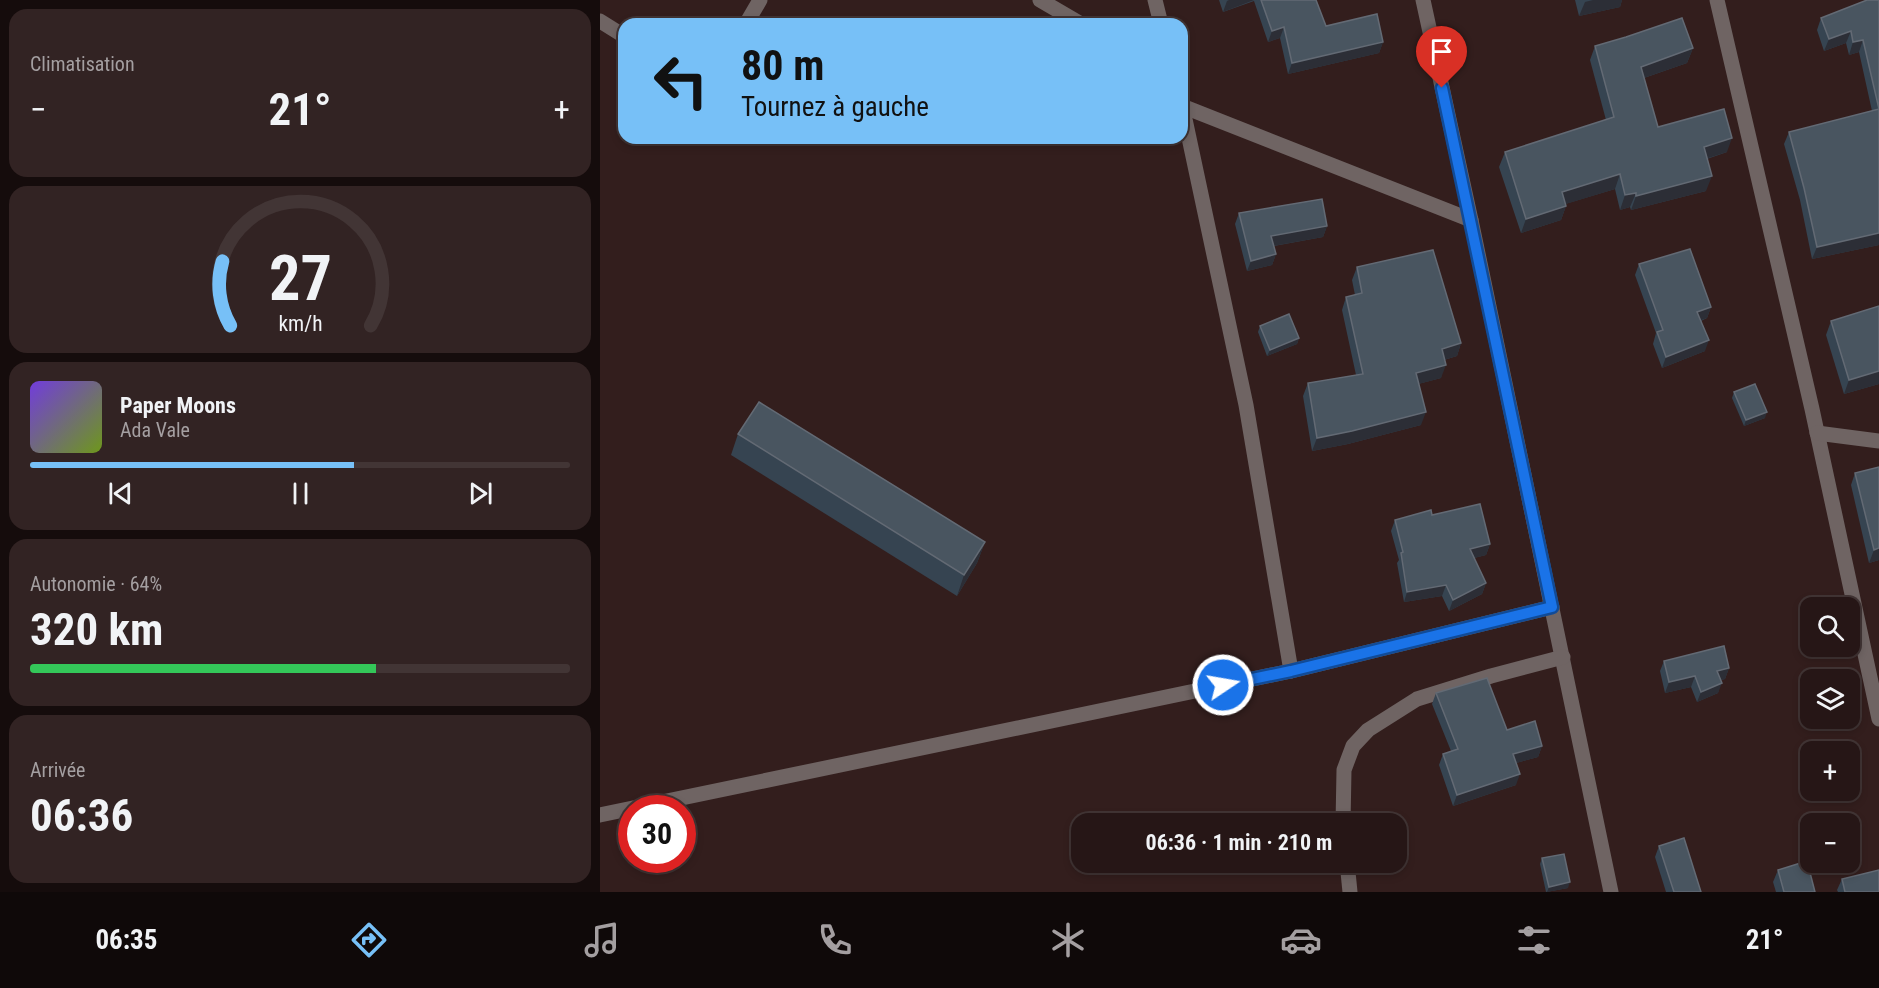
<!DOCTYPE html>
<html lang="fr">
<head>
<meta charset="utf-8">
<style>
  body { margin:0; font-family:"Roboto Condensed",sans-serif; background:#322323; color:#f1f3f6; height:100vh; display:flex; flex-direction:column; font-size:22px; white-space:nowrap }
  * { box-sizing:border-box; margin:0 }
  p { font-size:20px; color:#a49fa1 }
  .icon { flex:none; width:33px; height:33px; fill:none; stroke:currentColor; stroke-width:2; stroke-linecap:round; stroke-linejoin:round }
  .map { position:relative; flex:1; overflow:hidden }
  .sheet { display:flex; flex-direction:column; gap:9px; padding:9px; background:#150c0c; width:600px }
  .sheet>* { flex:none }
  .guide { position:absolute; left:18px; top:18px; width:570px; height:126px; border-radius:18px; box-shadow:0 3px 9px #0003,0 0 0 2px #423535; background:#77c0f7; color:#111; overflow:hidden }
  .tools { position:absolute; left:1200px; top:597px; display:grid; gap:12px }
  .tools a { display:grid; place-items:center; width:60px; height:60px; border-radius:12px; background:#261616; box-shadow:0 3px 9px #0003,0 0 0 2px #423535; font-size:30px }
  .speed { position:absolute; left:18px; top:795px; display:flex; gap:12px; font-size:30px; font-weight:700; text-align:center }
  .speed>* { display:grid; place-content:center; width:78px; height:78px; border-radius:50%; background:#261616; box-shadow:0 3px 9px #0003,0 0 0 2px #423535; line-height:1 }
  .speed .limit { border:9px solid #d22; background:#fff; color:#111 }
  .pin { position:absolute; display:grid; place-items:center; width:51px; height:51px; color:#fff; margin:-62px -26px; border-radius:50% 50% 50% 0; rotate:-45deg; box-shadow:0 0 6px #0007 }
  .pin .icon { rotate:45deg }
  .me { position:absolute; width:66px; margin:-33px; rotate:78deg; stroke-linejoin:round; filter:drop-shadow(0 0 4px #0008) }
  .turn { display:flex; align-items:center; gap:21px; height:126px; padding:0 24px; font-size:27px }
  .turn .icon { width:78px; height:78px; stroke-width:2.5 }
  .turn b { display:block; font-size:42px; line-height:51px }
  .big { font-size:45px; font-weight:700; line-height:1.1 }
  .sheet .tile { flex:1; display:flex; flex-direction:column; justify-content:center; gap:9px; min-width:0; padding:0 21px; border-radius:18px; background:#322323 }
  .sheet .dial { align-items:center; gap:0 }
  .dial svg { height:156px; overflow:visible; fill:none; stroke:#423535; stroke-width:7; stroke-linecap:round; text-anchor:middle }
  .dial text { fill:#f1f3f6; stroke:none }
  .song { display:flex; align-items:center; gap:18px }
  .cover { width:72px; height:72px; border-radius:9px; background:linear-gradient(135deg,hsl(260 70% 55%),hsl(80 70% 35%)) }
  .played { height:6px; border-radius:3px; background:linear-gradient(90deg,#77c0f7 60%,#423535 60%) }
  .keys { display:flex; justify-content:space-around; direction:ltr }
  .heat { display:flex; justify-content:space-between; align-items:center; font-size:33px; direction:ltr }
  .charge { height:9px; border-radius:4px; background:linear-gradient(90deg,#34c759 64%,#423535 0) }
  .trip { position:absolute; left:471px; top:813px; width:336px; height:60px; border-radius:18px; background:#261616; box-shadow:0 3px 9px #0003,0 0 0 2px #423535; font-weight:700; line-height:60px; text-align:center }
  .tabs { display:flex; height:96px; justify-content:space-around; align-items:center; background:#0f0909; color:#a49fa1 }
  .tabs .icon { width:42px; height:42px }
  .tabs .on { color:#77c0f7 }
  .tabs b { font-size:27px; color:#f1f3f6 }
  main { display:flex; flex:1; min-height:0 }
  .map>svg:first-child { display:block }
</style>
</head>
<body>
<main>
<section class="sheet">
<div class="tile"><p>Climatisation</p>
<div class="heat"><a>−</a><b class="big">21°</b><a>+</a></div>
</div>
<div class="tile dial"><svg viewBox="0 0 100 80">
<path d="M14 69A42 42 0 1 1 86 69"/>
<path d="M14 69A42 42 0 0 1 10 36" stroke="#77c0f7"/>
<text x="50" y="56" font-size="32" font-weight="700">27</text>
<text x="50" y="72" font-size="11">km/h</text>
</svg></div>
<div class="tile">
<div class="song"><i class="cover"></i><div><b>Paper Moons</b><p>Ada Vale</p></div></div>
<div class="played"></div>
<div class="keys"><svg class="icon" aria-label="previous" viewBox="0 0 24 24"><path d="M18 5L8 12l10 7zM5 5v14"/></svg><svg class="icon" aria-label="pause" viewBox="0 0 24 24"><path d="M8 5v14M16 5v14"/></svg><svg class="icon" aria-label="next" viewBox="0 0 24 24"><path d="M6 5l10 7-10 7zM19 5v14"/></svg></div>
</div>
<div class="tile"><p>Autonomie · 64%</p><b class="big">320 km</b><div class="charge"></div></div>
<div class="tile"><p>Arrivée</p><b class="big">06:36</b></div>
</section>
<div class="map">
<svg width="1279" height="892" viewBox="0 0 1279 892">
  <rect width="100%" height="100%" fill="#331e1d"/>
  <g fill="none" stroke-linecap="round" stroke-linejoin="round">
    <g stroke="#6f6463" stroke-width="15">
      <path d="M 440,0 L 481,24"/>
      <path d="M 555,0 L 561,24"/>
      <path d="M 823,0 L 871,220 L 1011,892"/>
      <path d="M 1117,0 L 1212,409 L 1279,719"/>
      <path d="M 0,21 L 24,36"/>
      <path d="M 146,24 L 160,0"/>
      <path d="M 582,105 L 646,405 L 691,671"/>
      <path d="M 582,106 L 871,220"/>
      <path d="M 1217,433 L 1279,441"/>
      <path d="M 0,815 L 691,671 L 952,607"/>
      <path d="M 743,824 L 744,770 L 753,746 L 768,730 L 817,699 L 891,676 L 963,657"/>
      <path d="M 747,862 L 750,892"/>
    </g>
  </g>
  <g fill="#364451">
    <path d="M 619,0 L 716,0 L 726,26 L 783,42 L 779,53 L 688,74 L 680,38 L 668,42 L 654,1 L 623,12 Z"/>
    <path d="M 975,0 L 1022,0 L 1020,7 L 979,16 Z"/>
    <path d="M 1279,0 L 1279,245 L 1212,259 L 1200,200 L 1184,144 L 1189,132 L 1272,111 L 1259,52 L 1249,55 L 1246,43 L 1224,51 L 1217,30 L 1221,18 Z"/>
    <path d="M 995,46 L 1093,48 L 1087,63 L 1044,78 L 1058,127 L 1127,152 L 1107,159 L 1106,191 L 1031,210 L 1030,207 L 1020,210 L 1015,189 L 965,204 L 966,206 L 961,220 L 921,233 L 899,167 L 905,152 L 1006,120 L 990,60 Z"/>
    <path d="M 639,213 L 727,226 L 723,237 L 674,246 L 676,254 L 672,265 L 647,271 L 635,224 Z"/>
    <path d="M 1039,264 L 1111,307 L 1107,318 L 1101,321 L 1105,351 L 1062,368 L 1053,344 L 1056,333 L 1035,275 Z"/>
    <path d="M 757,267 L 861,343 L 857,356 L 844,360 L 841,378 L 818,384 L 821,425 L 748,444 L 712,451 L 703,396 L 708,383 L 756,375 L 742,310 L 746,297 L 755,295 L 752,280 Z"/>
    <path d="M 1279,306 L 1279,384 L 1244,394 L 1226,335 L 1231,321 Z"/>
    <path d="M 660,326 L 699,338 L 697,344 L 667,356 L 658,332 Z"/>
    <path d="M 1134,392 L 1165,418 L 1144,426 L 1132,398 Z"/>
    <path d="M 138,434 L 385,542 L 377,563 L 357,596 L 131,455 Z"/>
    <path d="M 1255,473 L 1279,560 L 1269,563 L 1251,485 Z"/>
    <path d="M 832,515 L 890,544 L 886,555 L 874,558 L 886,583 L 882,594 L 849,611 L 842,596 L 804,602 L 797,563 L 799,560 L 791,531 L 795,520 Z"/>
    <path d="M 1064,661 L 1129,668 L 1125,679 L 1121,680 L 1118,693 L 1097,702 L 1091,687 L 1065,693 L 1060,671 Z"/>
    <path d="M 836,693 L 907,730 L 942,746 L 938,757 L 916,763 L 916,785 L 853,806 L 839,765 L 843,754 L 851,751 L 832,704 Z"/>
    <path d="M 1059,846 L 1101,892 L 1066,892 L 1055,857 Z"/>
    <path d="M 942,858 L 968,888 L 946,892 L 940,864 Z"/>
    <path d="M 1178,870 L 1215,892 L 1176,892 L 1173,882 Z"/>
    <path d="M 1242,879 L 1279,892 L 1238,892 L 1237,890 Z"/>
  </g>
  <g fill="#2c2e36">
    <path d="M 629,0 L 654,0 L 623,12 L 627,1 Z"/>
    <path d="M 993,0 L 1022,0 L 1020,7 L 979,16 L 985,2 Z"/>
    <path d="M 684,27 L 680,38 L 668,42 L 672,31 Z"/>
    <path d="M 1251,31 L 1246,43 L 1224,51 L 1229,39 Z"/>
    <path d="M 1263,40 L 1259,52 L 1249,55 L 1253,42 Z"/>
    <path d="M 783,42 L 779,53 L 688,74 L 692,63 Z"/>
    <path d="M 1093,48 L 1087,63 L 1035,81 L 1041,67 Z"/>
    <path d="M 1132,138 L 1127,152 L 1099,161 L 1104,147 Z"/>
    <path d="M 1020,174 L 1015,189 L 956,207 L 962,192 Z"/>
    <path d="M 1112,176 L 1106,191 L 1031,210 L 1036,196 Z"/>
    <path d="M 1036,193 L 1030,207 L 1020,210 L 1025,195 Z"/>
    <path d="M 966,206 L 961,220 L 921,233 L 926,219 Z"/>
    <path d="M 727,226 L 723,237 L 667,247 L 671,236 Z"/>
    <path d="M 1279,233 L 1279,245 L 1212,259 L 1217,247 Z"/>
    <path d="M 676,254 L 672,265 L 647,271 L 651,261 Z"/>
    <path d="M 1111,307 L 1107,318 L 1093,323 L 1097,312 Z"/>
    <path d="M 699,338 L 697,344 L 667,356 L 670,350 Z"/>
    <path d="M 1109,340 L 1105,351 L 1062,368 L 1066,357 Z"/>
    <path d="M 861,343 L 857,356 L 837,362 L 842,349 Z"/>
    <path d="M 846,365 L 841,378 L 811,386 L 816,373 Z"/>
    <path d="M 1279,371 L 1279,384 L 1244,394 L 1249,380 Z"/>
    <path d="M 826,412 L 821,425 L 748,444 L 712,451 L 717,438 Z"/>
    <path d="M 1167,412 L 1165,418 L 1144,426 L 1146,420 Z"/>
    <path d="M 385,542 L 377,563 L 357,596 L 364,575 Z"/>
    <path d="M 890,544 L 886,555 L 866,560 L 870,549 Z"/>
    <path d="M 1279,548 L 1279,560 L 1269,563 L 1274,550 Z"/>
    <path d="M 886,583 L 882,594 L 849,611 L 853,600 Z"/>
    <path d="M 846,585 L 842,596 L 804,602 L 807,592 Z"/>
    <path d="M 1129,668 L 1125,679 L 1113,682 L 1117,671 Z"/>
    <path d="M 1095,676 L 1091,687 L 1065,693 L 1069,682 Z"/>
    <path d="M 1122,683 L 1118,693 L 1097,702 L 1101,692 Z"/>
    <path d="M 942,746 L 938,757 L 909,765 L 913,754 Z"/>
    <path d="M 920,774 L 916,785 L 853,806 L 857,795 Z"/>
    <path d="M 970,882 L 968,888 L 947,892 L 949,887 Z"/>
  </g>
  <g fill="#495560" stroke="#636a74" stroke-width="1.5">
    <path d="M 661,0 L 716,0 L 726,26 L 777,14 L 783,42 L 692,63 L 684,27 L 672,31 Z"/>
    <path d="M 1267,0 L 1279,0 L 1279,109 L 1263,40 L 1253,42 L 1251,31 L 1229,39 L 1221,18 Z"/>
    <path d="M 1082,18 L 1093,48 L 1041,67 L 1058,127 L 1124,109 L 1132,138 L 1104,147 L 1112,176 L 1036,196 L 1036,193 L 1025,195 L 1020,174 L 962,192 L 966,206 L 926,219 L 905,152 L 1014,117 L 995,46 L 1026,37 Z"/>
    <path d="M 1279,109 L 1279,233 L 1217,247 L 1204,188 L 1189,132 Z"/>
    <path d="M 722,199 L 727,226 L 671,236 L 676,254 L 651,261 L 639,213 Z"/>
    <path d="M 1090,249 L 1111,307 L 1097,312 L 1109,340 L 1066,357 L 1057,332 L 1063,330 L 1039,264 Z"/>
    <path d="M 833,250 L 861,343 L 842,349 L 846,365 L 816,373 L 826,412 L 752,431 L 717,438 L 708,383 L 763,374 L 746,297 L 762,293 L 757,267 Z"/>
    <path d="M 1279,306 L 1279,371 L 1249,380 L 1231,321 Z"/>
    <path d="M 689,314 L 699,338 L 670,350 L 660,326 Z"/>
    <path d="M 1155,384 L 1167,412 L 1146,420 L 1134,392 Z"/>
    <path d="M 159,402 L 385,542 L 364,575 L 138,434 Z"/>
    <path d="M 1279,467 L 1279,548 L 1274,550 L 1255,473 Z"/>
    <path d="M 880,504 L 890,544 L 870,549 L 886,583 L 853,600 L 846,585 L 807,592 L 801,553 L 803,552 L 795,520 L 831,510 L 832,515 Z"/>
    <path d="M 1124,646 L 1129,668 L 1117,671 L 1122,683 L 1101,692 L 1095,676 L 1069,682 L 1064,661 Z"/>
    <path d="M 887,678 L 907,730 L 935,721 L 942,746 L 913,754 L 920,774 L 857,795 L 843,754 L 858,749 L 836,693 Z"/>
    <path d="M 1084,838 L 1101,892 L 1074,892 L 1059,846 Z"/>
    <path d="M 964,854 L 970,882 L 949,887 L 942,858 Z"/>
    <path d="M 1207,861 L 1215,892 L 1184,892 L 1178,870 Z"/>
    <path d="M 1279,870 L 1279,892 L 1245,892 L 1242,879 Z"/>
  </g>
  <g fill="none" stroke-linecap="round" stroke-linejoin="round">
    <defs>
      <path id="route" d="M 623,685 L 691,671 L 952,607 L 842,88"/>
    </defs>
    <use href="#route" stroke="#114b97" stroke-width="15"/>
    <use href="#route" stroke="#1a73e8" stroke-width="10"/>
  </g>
</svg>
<div class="tools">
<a><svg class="icon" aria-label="search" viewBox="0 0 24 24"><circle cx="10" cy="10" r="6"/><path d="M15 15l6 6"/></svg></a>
<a><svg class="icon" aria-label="layers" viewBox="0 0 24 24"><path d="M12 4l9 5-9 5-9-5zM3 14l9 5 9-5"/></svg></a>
<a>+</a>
<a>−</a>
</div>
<div class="speed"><div class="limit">30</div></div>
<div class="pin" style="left:842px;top:88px;background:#d93025"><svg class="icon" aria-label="arrive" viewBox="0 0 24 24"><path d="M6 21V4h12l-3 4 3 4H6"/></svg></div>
<svg class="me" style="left:623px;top:685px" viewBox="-20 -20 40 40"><circle r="17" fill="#1a73e8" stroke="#fff" stroke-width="3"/><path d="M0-11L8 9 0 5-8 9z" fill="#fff"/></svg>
<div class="trip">06:36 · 1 min · 210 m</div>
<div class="guide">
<div class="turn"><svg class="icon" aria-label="left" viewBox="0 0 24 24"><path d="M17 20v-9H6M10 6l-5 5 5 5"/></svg><div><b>80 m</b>Tournez à gauche</div></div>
</div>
</div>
</main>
<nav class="tabs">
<b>06:35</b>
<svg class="icon on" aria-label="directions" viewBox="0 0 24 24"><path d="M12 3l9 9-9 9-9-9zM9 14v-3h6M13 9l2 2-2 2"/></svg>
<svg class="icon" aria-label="music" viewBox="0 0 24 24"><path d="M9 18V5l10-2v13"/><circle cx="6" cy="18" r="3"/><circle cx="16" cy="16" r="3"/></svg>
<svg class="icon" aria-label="phone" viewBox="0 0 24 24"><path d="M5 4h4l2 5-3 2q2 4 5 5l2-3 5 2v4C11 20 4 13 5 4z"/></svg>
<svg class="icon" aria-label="climate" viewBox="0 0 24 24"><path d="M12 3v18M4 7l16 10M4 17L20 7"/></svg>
<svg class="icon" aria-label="car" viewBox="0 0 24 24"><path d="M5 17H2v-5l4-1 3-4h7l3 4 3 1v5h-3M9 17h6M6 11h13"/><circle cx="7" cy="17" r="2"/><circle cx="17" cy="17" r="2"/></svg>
<svg class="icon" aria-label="filters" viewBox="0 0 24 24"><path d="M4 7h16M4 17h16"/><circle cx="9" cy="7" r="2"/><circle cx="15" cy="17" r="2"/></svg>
<b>21°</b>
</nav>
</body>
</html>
